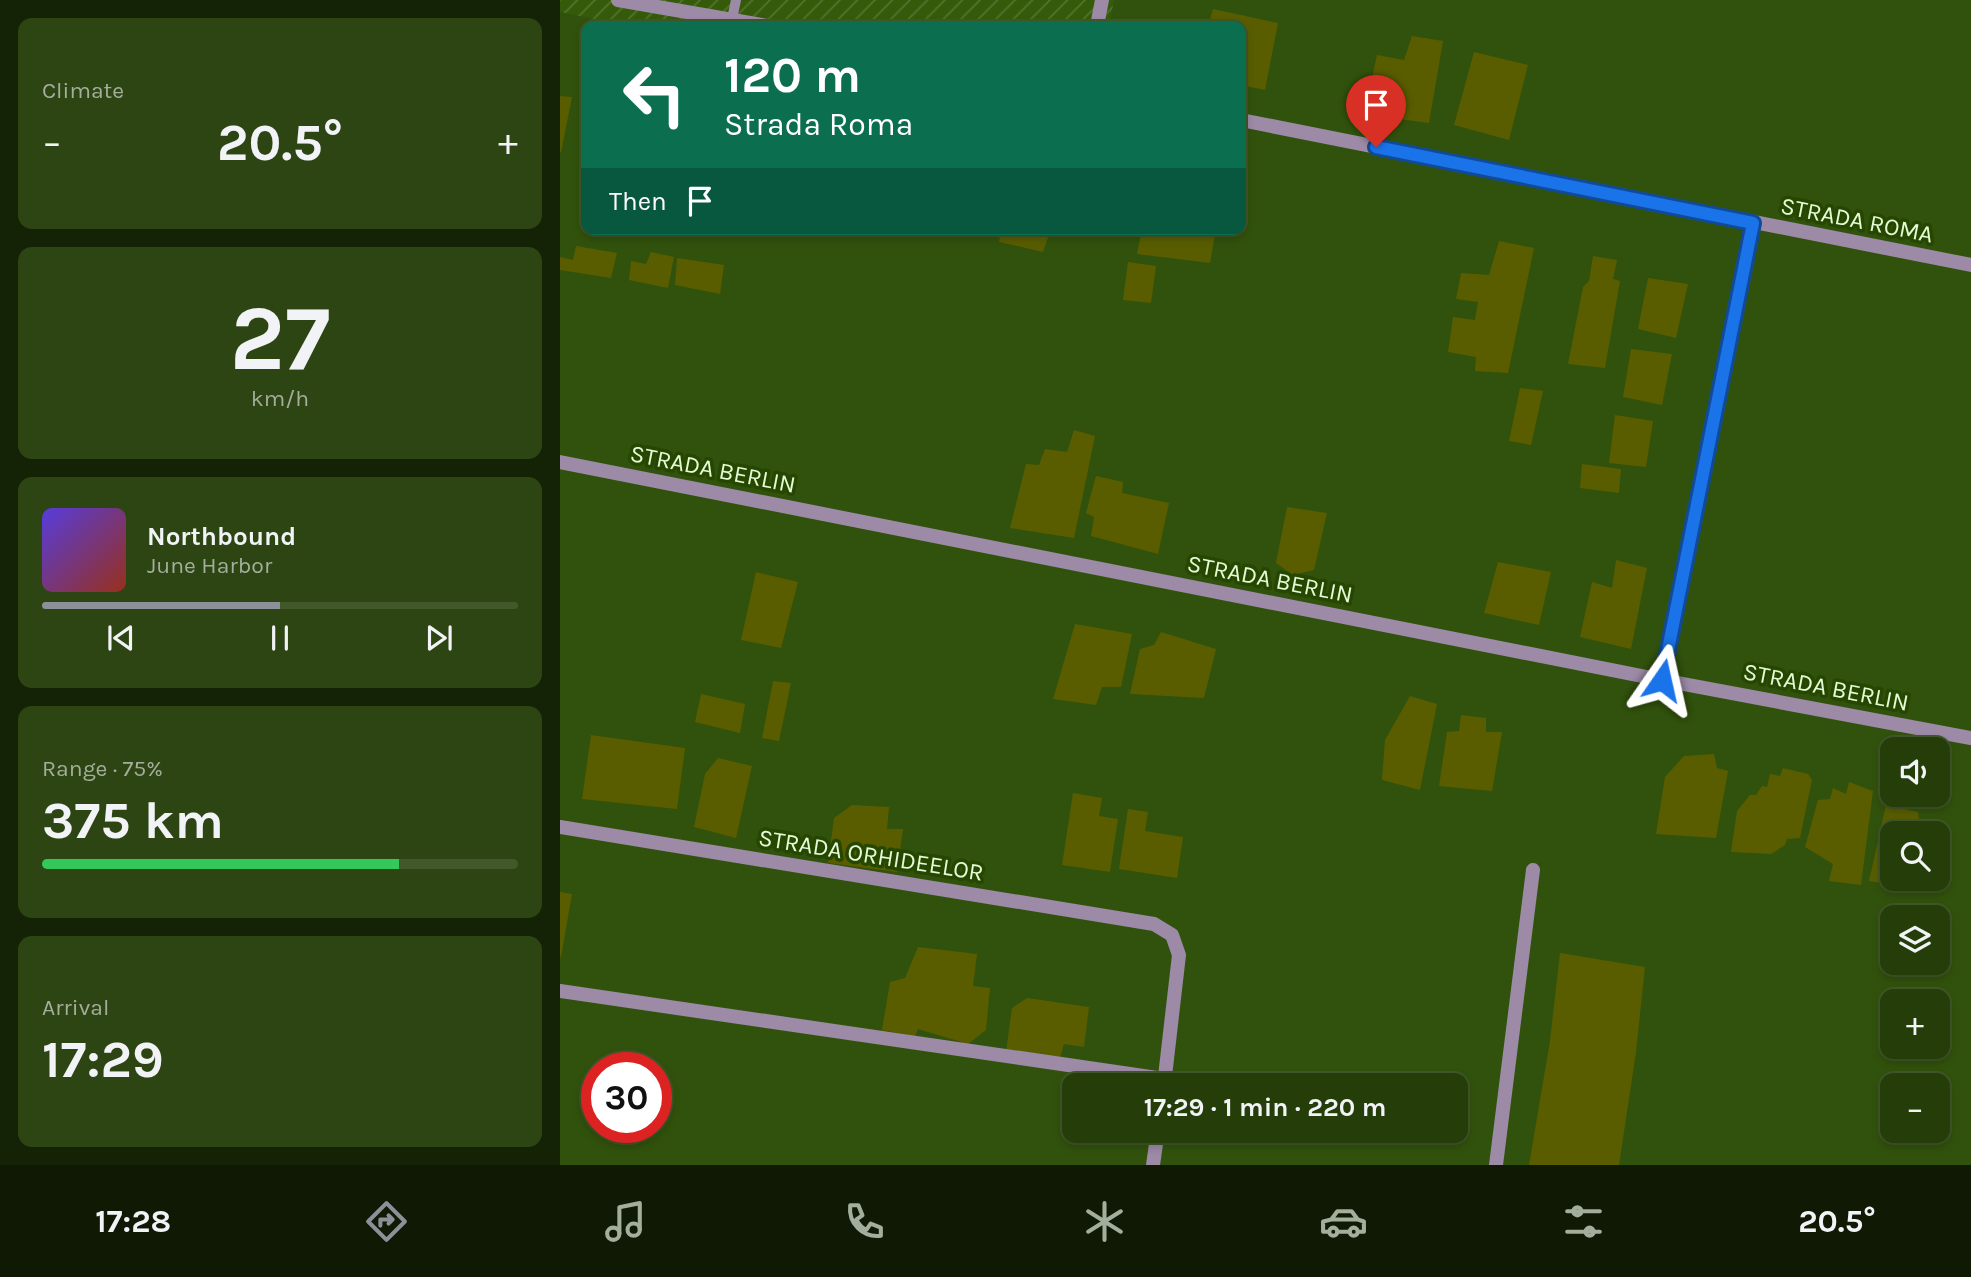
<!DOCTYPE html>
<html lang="en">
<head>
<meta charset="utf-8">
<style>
  body { margin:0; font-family:Karla,sans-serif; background:#2d4512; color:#f1f3f6; height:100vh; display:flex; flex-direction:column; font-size:26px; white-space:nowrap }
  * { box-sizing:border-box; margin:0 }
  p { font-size:23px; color:#a3ae9c }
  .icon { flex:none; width:38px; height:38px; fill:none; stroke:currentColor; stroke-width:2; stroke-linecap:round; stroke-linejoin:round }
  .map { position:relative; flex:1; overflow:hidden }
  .sheet { display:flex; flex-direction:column; gap:18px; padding:18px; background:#142205; width:560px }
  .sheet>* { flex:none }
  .guide { position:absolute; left:21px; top:21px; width:665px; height:214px; border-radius:14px; box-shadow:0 4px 10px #0003,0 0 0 2px #42572a; background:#0b6e4f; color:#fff; overflow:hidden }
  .tools { position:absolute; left:1320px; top:737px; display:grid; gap:14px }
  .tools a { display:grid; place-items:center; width:70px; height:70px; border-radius:14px; background:#253e09; box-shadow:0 4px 10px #0003,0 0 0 2px #42572a; font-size:35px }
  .speed { position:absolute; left:21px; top:1052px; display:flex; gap:14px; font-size:35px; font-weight:700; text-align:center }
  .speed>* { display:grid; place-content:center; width:91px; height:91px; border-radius:50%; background:#253e09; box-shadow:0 4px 10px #0003,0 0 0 2px #42572a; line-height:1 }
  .speed .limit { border:10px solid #d22; background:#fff; color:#111 }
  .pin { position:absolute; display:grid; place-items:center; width:60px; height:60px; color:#fff; margin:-72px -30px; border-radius:50% 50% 50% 0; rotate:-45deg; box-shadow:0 0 7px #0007 }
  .pin .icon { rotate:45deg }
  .me { position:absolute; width:77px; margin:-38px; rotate:11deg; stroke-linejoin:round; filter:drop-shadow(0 0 5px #0008) }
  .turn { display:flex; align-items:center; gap:24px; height:147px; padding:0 28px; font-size:32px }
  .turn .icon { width:91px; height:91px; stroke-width:2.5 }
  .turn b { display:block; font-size:49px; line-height:60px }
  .then { display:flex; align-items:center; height:66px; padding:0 28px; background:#0003; gap:14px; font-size:26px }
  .big { font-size:52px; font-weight:700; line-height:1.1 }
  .sheet .widget { flex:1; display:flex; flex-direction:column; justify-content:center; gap:10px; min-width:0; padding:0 24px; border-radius:14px; background:#2d4512 }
  .sheet .dial { align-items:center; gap:0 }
  .dial b { font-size:91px; line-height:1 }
  .song { display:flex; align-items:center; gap:21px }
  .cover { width:84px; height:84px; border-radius:10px; background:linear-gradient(135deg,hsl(250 70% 55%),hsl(10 70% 35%)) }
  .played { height:7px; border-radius:4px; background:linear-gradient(90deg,#8c9099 50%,#42572a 50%) }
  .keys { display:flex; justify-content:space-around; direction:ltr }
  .heat { display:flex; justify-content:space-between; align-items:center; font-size:38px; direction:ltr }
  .charge { height:10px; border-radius:5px; background:linear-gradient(90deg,#34c759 75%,#42572a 0) }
  .trip { position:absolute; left:502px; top:1073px; width:406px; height:70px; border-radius:14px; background:#253e09; box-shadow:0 4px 10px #0003,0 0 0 2px #42572a; font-weight:700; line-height:70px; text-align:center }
  .tab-bar { display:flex; height:112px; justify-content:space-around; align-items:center; background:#0f1904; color:#a3ae9c }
  .tab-bar .icon { width:49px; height:49px }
  .tab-bar .current { color:#8c9099 }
  .tab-bar b { font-size:32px; color:#f1f3f6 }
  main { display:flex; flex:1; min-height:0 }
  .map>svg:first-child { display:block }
</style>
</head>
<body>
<main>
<section class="sheet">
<div class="widget"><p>Climate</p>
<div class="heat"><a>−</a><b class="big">20.5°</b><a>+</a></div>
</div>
<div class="widget dial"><b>27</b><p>km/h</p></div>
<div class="widget">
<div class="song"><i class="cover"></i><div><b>Northbound</b><p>June Harbor</p></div></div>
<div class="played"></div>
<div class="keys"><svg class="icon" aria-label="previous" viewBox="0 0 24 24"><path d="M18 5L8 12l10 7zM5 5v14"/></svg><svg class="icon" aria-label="pause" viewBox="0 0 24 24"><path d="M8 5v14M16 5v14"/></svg><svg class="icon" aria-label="next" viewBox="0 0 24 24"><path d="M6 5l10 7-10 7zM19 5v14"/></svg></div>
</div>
<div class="widget"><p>Range · 75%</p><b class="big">375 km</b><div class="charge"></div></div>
<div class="widget"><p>Arrival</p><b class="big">17:29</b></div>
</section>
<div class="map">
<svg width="1411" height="1165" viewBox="0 0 1411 1165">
  <defs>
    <pattern id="industrial-furrows" width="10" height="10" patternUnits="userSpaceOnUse" patternTransform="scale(1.75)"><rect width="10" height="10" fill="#355b0a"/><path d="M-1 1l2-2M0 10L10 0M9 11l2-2" fill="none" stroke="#52732d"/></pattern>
  </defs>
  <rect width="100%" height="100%" fill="#31520c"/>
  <path fill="url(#industrial-furrows)" d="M 0,0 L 554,0 L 549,26 L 69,26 L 0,12 Z"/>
  <g fill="#595d00">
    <path d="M 653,9 L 718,23 L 705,90 L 681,85 L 681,26 L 648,26 Z"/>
    <path d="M 852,36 L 883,41 L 869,123 L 839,119 L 842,104 L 807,100 L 817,55 L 844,60 Z"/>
    <path d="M 914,52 L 968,65 L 949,140 L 894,125 Z"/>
    <path d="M 0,96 L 12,97 L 1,152 L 0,152 Z"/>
    <path d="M 441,229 L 491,229 L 483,252 L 439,242 Z"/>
    <path d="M 582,229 L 656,229 L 650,263 L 577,254 Z"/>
    <path d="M 939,241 L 974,248 L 948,373 L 915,371 L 916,357 L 888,352 L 893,317 L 915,320 L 918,302 L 896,299 L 901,273 L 929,275 Z"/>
    <path d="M 16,246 L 57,253 L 51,278 L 0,270 L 0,257 L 13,260 Z"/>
    <path d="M 91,252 L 114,257 L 108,288 L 69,280 L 71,261 L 86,264 Z"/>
    <path d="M 1033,256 L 1057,260 L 1053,279 L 1060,281 L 1045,368 L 1008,364 L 1023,287 L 1029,281 Z"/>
    <path d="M 117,258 L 164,265 L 160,294 L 115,285 Z"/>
    <path d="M 568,262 L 596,266 L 591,303 L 563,300 Z"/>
    <path d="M 1088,278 L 1128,284 L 1116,338 L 1078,329 Z"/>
    <path d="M 1071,349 L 1112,354 L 1102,405 L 1063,397 Z"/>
    <path d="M 960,388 L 983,391 L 971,445 L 949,441 Z"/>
    <path d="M 1055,415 L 1093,421 L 1086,467 L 1049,463 Z"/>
    <path d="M 514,430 L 535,436 L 514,538 L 450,528 L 466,464 L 479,465 L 485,449 L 507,452 Z"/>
    <path d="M 1022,464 L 1061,469 L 1059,493 L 1020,488 Z"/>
    <path d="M 536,476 L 563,482 L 562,493 L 609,503 L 598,554 L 531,536 L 534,517 L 526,513 Z"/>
    <path d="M 727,507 L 767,513 L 754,570 L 733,575 L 716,563 Z"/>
    <path d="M 1056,560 L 1087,568 L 1071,649 L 1020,637 L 1032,582 L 1052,588 Z"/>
    <path d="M 938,562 L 991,572 L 979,625 L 924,613 Z"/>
    <path d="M 196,572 L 238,582 L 221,648 L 181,640 Z"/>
    <path d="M 515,624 L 572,634 L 561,687 L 542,687 L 536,705 L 493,699 Z"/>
    <path d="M 601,632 L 656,649 L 644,698 L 570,694 L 580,649 L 594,645 Z"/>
    <path d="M 213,681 L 231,683 L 219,741 L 202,738 Z"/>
    <path d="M 141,694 L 185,704 L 180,733 L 135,722 Z"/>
    <path d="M 850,696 L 877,704 L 860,790 L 822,780 L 825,740 Z"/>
    <path d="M 901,715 L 926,718 L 926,732 L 942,732 L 932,791 L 879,786 L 887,732 L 899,731 Z"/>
    <path d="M 31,735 L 125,748 L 117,809 L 22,799 Z"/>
    <path d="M 1154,754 L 1157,768 L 1168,771 L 1156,838 L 1096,834 L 1105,777 L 1124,756 Z"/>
    <path d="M 158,758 L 192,766 L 176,838 L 134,827 L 145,774 Z"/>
    <path d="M 1223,768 L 1248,774 L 1252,780 L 1240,838 L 1227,839 L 1225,845 L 1211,854 L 1171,852 L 1177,811 L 1190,795 L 1196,795 L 1202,786 L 1207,787 L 1210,774 L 1220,776 Z"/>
    <path d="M 1289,782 L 1313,791 L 1301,885 L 1269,881 L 1273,864 L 1245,847 L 1258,800 L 1270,799 L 1273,788 L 1286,794 Z"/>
    <path d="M 513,793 L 542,798 L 539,816 L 558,819 L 550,872 L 502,865 Z"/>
    <path d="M 292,805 L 329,807 L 327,829 L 343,829 L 337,872 L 268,863 L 274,818 Z"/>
    <path d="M 1326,805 L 1358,812 L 1359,820 L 1371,820 L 1370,833 L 1332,833 L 1332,878 L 1349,878 L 1347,887 L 1309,881 Z"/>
    <path d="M 568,809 L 588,812 L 585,831 L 623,837 L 617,878 L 559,869 Z"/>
    <path d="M 0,892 L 12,894 L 1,957 L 0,957 Z"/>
    <path d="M 358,947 L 417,954 L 413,986 L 430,988 L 426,1030 L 408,1044 L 358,1029 L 355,1036 L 322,1030 L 330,982 L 345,978 Z"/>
    <path d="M 1000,953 L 1085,967 L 1076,1052 L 1059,1165 L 969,1165 L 990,1041 Z"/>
    <path d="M 467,998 L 529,1007 L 524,1047 L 504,1044 L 500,1058 L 446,1052 L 452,1008 Z"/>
  </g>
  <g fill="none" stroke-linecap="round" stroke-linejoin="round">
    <path stroke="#9c8aa6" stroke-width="10" d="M 172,19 L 176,0"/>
    <g stroke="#9c8aa6" stroke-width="14">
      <path d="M 58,0 L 207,26"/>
      <path d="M 537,26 L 542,0"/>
      <path d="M 681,120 L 1411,265"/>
      <path d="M 0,462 L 1102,680 L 1411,738"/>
      <path d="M 1102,680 L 1193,223"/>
      <path d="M 0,827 L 594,924 L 612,935 L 619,955 L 604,1085"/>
      <path d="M 0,991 L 604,1079"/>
      <path d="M 593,1165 L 598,1130"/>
      <path d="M 936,1165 L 973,870"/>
    </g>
  </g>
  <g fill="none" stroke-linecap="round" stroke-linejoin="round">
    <defs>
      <path id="route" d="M 816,147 L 1193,223 L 1102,680"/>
    </defs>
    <use href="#route" stroke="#114b97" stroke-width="18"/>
    <use href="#route" stroke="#1a73e8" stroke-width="12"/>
  </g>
  <g text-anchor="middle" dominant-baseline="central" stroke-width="7" stroke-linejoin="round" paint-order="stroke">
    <g font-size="24" fill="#e5fad6" stroke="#264700">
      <text transform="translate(1297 220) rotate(11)">STRADA ROMA</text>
      <text transform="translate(153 469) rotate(11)">STRADA BERLIN</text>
      <text transform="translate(710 579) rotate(11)">STRADA BERLIN</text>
      <text transform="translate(1266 687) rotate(11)">STRADA BERLIN</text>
      <text transform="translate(311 855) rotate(9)">STRADA ORHIDEELOR</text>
    </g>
  </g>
</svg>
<div class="tools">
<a><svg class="icon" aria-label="sound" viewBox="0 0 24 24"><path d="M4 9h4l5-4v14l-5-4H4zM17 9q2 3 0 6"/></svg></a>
<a><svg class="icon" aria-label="search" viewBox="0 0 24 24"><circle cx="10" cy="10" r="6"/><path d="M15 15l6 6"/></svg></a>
<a><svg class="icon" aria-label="layers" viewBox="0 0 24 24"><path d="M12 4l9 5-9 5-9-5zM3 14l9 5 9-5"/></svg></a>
<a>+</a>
<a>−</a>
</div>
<div class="speed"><div class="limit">30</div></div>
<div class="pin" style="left:816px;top:147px;background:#d93025"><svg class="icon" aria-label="arrive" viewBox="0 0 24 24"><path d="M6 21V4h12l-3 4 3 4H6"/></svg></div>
<svg class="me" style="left:1102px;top:680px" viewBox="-20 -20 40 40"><path d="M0-17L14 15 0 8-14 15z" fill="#1a73e8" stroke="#fff" stroke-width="4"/></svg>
<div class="trip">17:29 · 1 min · 220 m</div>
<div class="guide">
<div class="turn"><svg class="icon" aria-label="left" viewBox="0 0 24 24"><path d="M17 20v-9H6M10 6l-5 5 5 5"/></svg><div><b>120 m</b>Strada Roma</div></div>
<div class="then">Then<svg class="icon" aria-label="arrive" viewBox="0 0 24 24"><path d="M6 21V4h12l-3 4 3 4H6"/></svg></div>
</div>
</div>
</main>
<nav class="tab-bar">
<b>17:28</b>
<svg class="icon current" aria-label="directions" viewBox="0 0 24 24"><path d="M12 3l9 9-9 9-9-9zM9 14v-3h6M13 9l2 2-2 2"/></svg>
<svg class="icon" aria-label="music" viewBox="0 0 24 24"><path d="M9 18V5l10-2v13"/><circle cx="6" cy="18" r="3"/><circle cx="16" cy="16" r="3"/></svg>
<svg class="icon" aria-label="phone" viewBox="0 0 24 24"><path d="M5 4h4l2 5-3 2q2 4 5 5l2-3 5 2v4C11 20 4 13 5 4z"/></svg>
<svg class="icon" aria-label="climate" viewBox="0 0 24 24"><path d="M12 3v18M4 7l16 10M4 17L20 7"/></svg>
<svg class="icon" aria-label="car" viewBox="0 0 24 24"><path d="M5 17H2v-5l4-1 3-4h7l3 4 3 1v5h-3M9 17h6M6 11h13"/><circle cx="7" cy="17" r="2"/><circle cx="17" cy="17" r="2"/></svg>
<svg class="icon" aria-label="filters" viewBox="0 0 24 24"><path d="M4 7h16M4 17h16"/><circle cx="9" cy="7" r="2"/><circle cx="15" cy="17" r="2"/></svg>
<b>20.5°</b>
</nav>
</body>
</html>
